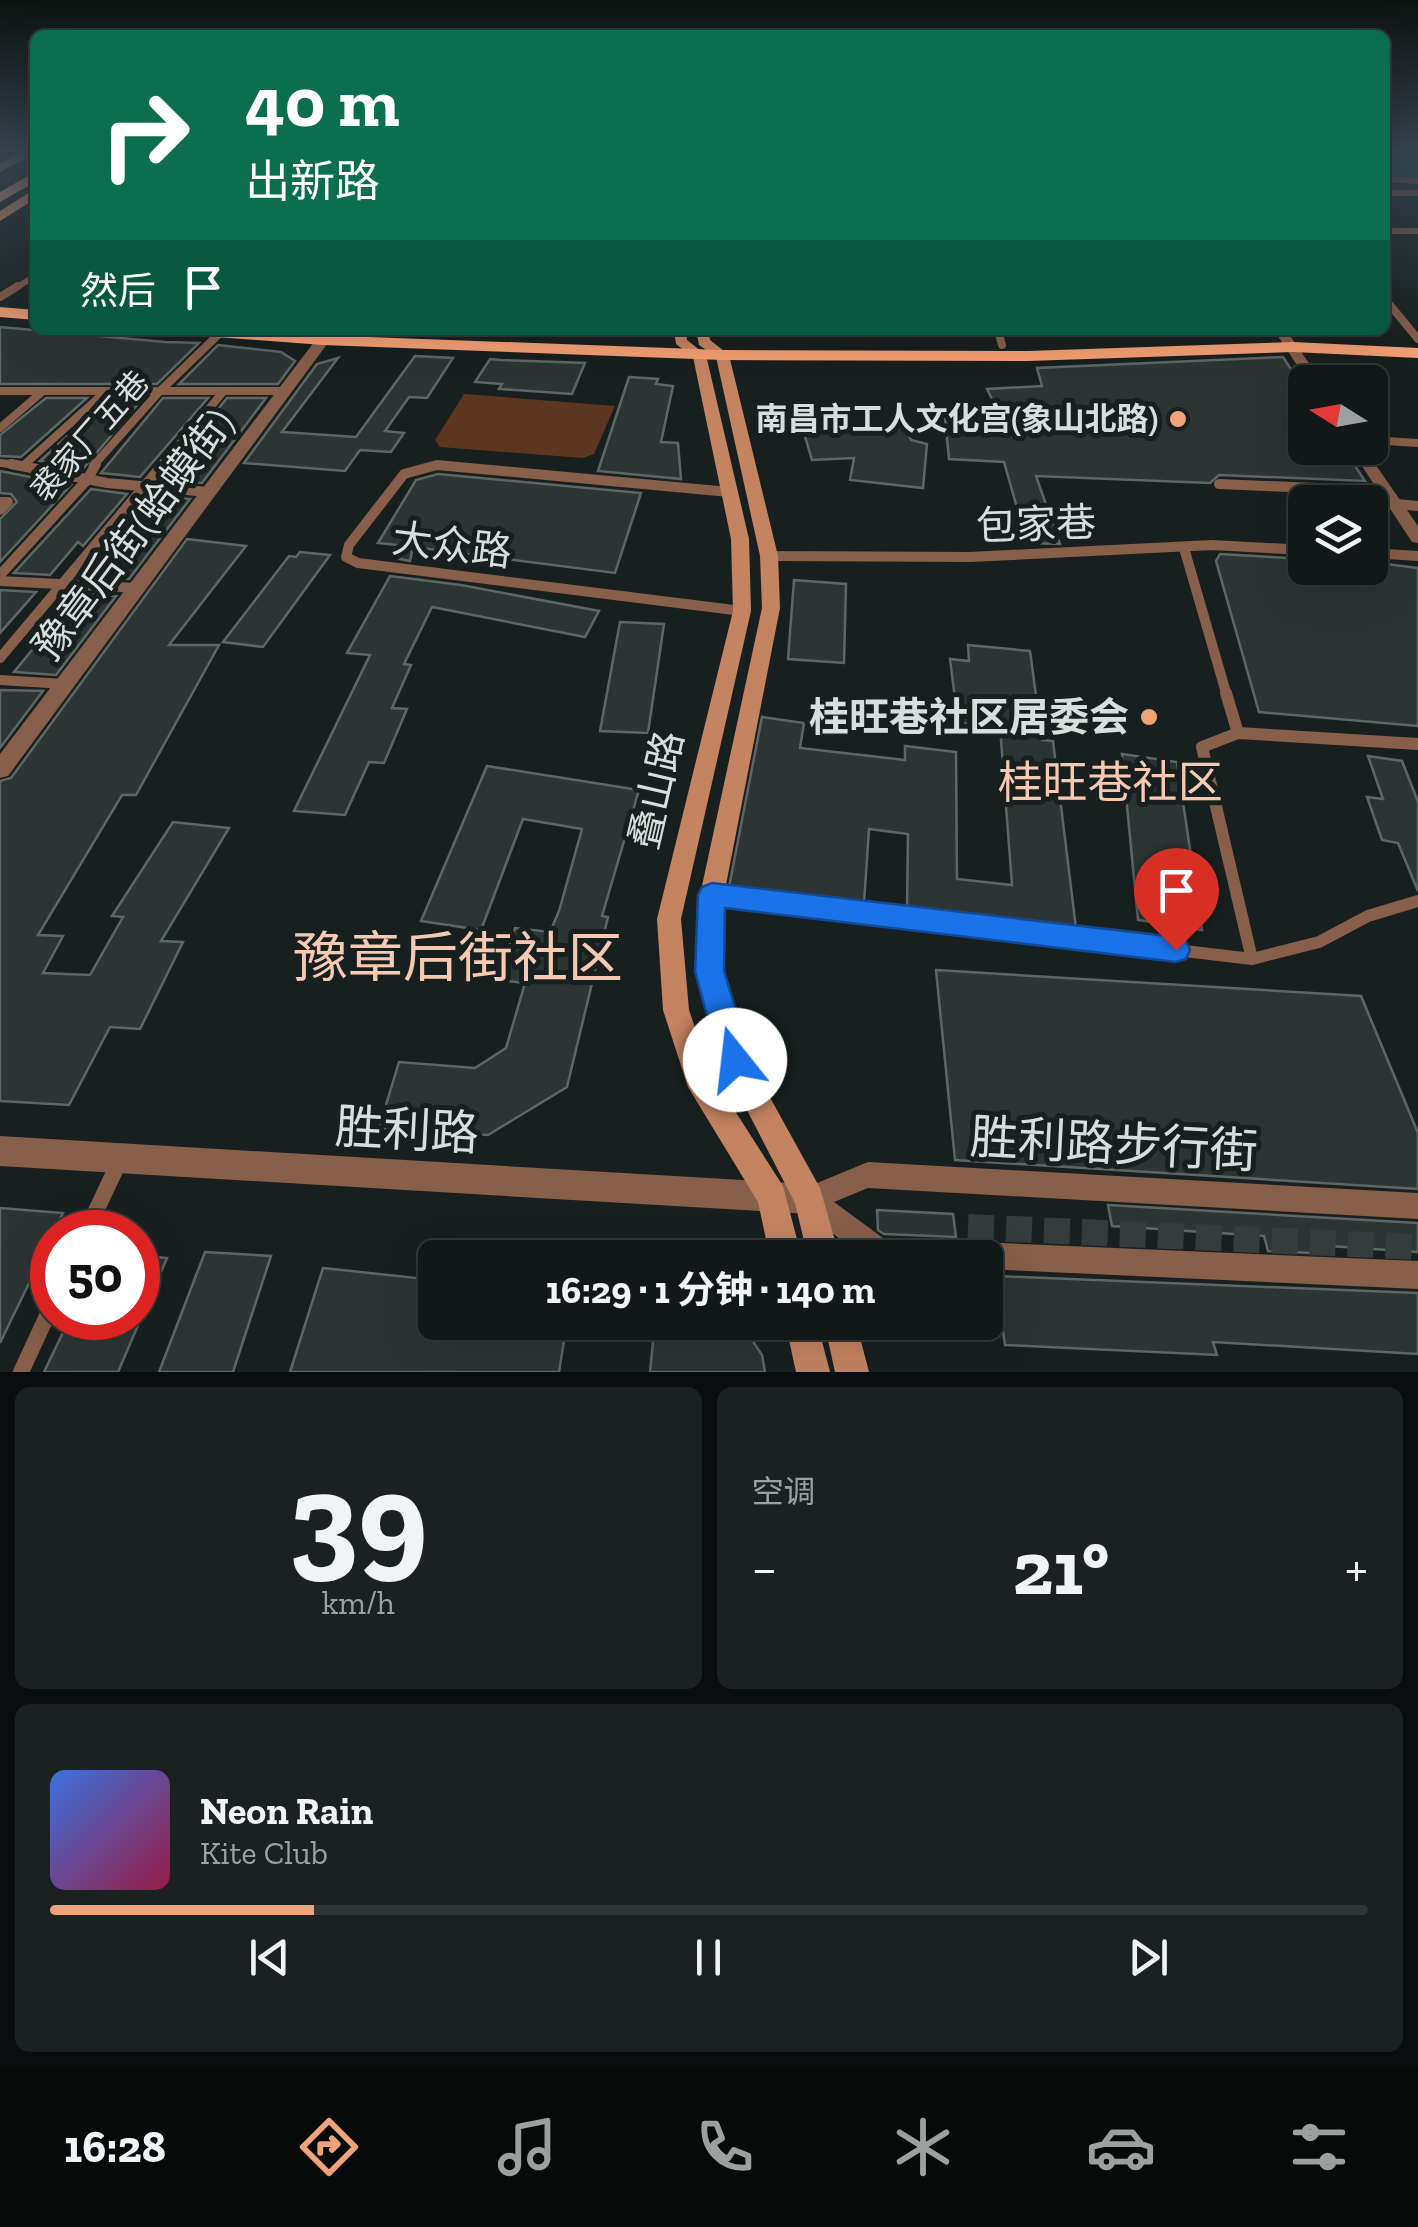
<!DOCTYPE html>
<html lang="zh">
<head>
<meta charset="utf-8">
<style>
  body { margin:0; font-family:"Zilla Slab","Noto Sans SC",serif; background:#1b2120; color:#f1f3f6; height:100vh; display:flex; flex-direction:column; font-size:38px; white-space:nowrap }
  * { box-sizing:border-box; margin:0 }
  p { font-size:32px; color:#9ca0a1 }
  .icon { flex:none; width:55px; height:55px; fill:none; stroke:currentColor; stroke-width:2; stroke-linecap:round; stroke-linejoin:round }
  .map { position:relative; height:1372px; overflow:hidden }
  .panel { display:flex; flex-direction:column; gap:15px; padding:15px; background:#0a0d0d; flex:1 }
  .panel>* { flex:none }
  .banner { position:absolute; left:30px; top:30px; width:1360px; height:305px; border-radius:15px; box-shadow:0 10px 40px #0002,0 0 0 2px #313736; background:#0b6e4f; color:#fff; overflow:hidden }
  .needle { width:65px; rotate:281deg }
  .tools { position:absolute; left:1288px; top:365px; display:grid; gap:20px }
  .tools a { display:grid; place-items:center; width:100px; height:100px; border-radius:15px; background:#121817; box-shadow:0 10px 40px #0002,0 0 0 2px #313736; font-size:50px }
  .speed { position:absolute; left:30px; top:1210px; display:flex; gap:20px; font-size:50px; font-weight:700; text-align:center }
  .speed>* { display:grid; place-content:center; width:130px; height:130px; border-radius:50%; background:#121817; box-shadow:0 10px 40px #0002,0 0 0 2px #313736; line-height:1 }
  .speed .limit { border:15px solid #d22; background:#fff; color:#111 }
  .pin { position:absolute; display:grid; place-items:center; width:85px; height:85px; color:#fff; margin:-102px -42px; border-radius:50% 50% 50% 0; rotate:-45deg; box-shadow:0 0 10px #0007 }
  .pin .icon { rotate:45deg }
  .me { position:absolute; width:110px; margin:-55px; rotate:344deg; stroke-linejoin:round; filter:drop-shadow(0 0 8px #0008) }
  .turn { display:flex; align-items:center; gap:35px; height:210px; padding:0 50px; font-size:45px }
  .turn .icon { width:130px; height:130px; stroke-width:2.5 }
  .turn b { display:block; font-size:70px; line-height:85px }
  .then { display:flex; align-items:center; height:95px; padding:0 50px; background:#0003; gap:20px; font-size:38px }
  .big { font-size:75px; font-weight:700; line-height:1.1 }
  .panel .tile { flex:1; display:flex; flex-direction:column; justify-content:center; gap:15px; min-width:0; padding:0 35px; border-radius:15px; background:#1b2120 }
  .panel .dial { align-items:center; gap:0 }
  .dial b { font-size:130px; line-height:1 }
  .song { display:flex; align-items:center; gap:30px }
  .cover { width:120px; height:120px; border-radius:15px; background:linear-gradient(135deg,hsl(220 70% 55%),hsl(340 70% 35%)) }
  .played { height:10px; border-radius:5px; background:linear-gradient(90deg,#f0a27a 20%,#313736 20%) }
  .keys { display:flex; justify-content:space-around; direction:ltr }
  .heat { display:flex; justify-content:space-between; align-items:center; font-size:55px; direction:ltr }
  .panel .tiles { flex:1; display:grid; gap:15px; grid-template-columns:1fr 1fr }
  .tile:last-child { grid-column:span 2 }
  .trip { position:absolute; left:418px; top:1240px; width:585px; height:100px; border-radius:15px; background:#121817; box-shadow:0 10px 40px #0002,0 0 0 2px #313736; font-weight:700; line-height:100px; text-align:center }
  .dock { display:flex; height:160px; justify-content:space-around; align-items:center; background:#070a09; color:#9ca0a1 }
  .dock .icon { width:70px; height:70px }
  .dock .active { color:#f0a27a }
  .dock b { font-size:45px; color:#f1f3f6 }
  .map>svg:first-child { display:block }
</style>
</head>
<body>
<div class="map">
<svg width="1418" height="1372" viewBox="0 0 1418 1372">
  <rect width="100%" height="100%" fill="#18201f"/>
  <path fill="#5c3621" d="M 464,394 L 465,394 L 615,406 L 594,454 L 583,458 L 440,447 L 435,440 Z"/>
  <path fill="#054b4a" d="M 1385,150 L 1418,150 L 1418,178 L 1385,176 Z"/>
  <g fill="#2c3434" stroke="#5d6766" stroke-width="2.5">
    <path d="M 0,327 L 165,342 L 199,343 L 157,384 L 0,384 Z"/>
    <path d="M 218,345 L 281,352 L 295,361 L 278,384 L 179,384 Z"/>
    <path d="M 415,356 L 453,358 L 427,398 L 409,397 L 385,431 L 404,433 L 391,452 L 360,450 L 345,471 L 244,463 L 317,364 L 338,358 L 282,432 L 356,437 Z"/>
    <path d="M 1283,357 L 1305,391 L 1305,448 L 1343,448 L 1365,481 L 1219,475 L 1210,483 L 1036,476 L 1060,544 L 1027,543 L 1004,462 L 949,459 L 944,408 L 998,411 L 987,389 L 1042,386 L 1037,368 Z"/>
    <path d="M 490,359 L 501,360 L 585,363 L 572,394 L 499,389 L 502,384 L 475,382 Z"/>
    <path d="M 629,377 L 658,379 L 656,384 L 673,386 L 661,442 L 678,443 L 681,479 L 598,471 Z"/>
    <path d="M 46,398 L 87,398 L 21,457 L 0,456 L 0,435 Z"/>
    <path d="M 109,398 L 143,398 L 83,469 L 40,461 Z"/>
    <path d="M 163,398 L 208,398 L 140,477 L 101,473 Z"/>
    <path d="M 227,398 L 266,398 L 202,483 L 162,479 Z"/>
    <path d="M 906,428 L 911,440 L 927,444 L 923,488 L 850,480 L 854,458 L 812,460 L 804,433 Z"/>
    <path d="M 0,471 L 71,485 L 0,562 L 0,519 L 17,502 L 11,494 L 0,493 Z"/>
    <path d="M 438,474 L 641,493 L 615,573 L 413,547 L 410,561 L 400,559 L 407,546 L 378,543 L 416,480 Z"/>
    <path d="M 91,489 L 127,494 L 83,546 L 78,542 L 50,575 L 14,573 Z"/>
    <path d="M 148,495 L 190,499 L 129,579 L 92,577 L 103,563 L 96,557 Z"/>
    <path d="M 187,539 L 246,546 L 169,645 L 219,645 L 136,795 L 122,795 L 38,935 L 63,936 L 43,973 L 90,975 L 123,917 L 112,916 L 173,822 L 229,828 L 161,941 L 183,942 L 140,1029 L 110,1027 L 69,1105 L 0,1101 L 0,781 L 11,778 Z"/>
    <path d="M 300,552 L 330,555 L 263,647 L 223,642 L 289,556 L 296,557 Z"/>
    <path d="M 1220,554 L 1305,559 L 1305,568 L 1370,568 L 1370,562 L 1418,568 L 1418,726 L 1259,712 L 1216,561 Z"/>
    <path d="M 390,576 L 461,585 L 599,611 L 585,637 L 432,607 L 404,664 L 411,665 L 392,708 L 407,709 L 384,763 L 369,762 L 345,815 L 294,811 L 370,655 L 347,653 Z"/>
    <path d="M 794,580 L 846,584 L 844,663 L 788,659 Z"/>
    <path d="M 0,590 L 36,592 L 0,633 Z"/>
    <path d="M 78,594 L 116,596 L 56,675 L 14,672 Z"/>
    <path d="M 620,622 L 664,624 L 648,733 L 600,731 Z"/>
    <path d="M 968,645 L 1030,651 L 1042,740 L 1053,741 L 1076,928 L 907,908 L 908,834 L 869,829 L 864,903 L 729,887 L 762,717 L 804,723 L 800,748 L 905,760 L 905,746 L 956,752 L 957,879 L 1012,885 L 1000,727 L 958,723 L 950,659 L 969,661 Z"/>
    <path d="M 0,690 L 43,691 L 0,748 Z"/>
    <path d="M 1122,754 L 1177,762 L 1202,930 L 1138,920 Z"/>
    <path d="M 1368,756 L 1402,761 L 1418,802 L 1418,891 L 1398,843 L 1382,840 L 1367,797 L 1383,799 Z"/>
    <path d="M 487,766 L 639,790 L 602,916 L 608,917 L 567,1087 L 488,1135 L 379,1128 L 399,1062 L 475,1068 L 506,1048 L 525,983 L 499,980 L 515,928 L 550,932 L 559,911 L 582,829 L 523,819 L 481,930 L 421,921 Z"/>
    <path d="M 936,970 L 1361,996 L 1418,1133 L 1418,1189 L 955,1160 Z"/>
    <path d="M 1108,1205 L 1418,1223 L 1418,1252 L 1329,1246 L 1332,1254 L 1268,1251 L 1264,1236 L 1112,1226 Z"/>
    <path d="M 0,1208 L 63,1213 L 0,1343 Z"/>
    <path d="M 877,1210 L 953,1214 L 956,1237 L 884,1234 L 878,1230 Z"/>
    <path d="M 205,1252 L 271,1256 L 233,1372 L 159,1372 Z"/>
    <path d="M 138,1255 L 167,1258 L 118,1372 L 44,1372 L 70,1318 L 138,1318 Z"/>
    <path d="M 323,1268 L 435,1280 L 435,1322 L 567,1322 L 559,1372 L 290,1372 Z"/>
    <path d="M 995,1276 L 1418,1293 L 1418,1354 L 1213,1342 L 1217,1355 L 1005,1345 Z"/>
    <path d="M 655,1322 L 740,1322 L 762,1355 L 765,1372 L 650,1372 Z"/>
  </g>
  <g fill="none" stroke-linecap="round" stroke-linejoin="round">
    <path stroke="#353c3c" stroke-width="26" stroke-dasharray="26 12" stroke-linecap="butt" d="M 968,1227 L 1418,1247"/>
    <g stroke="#875f4a" stroke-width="6">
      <path d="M 1385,179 L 1418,181"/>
      <path d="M 1385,193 L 1418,193"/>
      <path d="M 14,289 L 35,276"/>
    </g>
    <g stroke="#875f4a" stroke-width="8">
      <path d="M 0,297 L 18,286"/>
      <path d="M 1385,299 L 1418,339"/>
      <path d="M 998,330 L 1002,345"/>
      <path d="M 0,391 L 284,391"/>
      <path d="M 0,428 L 42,392"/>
      <path d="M 1370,440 L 1418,443"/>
      <path d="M 0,463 L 27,466"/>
      <path d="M 25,464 L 105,392"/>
      <path d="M 93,466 L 159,392 L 220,333"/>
      <path d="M 161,466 L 223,392"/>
      <path d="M 432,466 L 451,466"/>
    </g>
    <g stroke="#875f4a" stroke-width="10">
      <path d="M 11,464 L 107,483 L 208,492"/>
      <path d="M 1219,484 L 1387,491"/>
      <path d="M 729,492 L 437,465 L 404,474 L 349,545 L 346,557 L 358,563 L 742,611"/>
      <path d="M 0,502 L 8,502 L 0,510"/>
      <path d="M 1396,504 L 1418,506"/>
      <path d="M 1184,548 L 1227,696"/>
      <path d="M 1370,553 L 1418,556"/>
      <path d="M 769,556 L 970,557 L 1212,545 L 1305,550"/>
      <path d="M 0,575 L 87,480 L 96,464"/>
      <path d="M 0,581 L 137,588"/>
      <path d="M 0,658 L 163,464"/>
      <path d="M 0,680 L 65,684"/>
    </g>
    <g stroke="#875f4a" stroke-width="12">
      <path d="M 1226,693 L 1238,733"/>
      <path d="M 712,895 L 1252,959 L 1319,942 L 1368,916 L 1418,901"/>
      <path d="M 1252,959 L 1202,747 L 1238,733 L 1418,744"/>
    </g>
    <g stroke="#875f4a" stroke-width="16">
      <path d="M 86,1232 L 120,1160"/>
      <path d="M 21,1372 L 52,1305"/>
    </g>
    <path fill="#875f4a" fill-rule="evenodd" d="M 868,1162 L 1418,1193 L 1418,1219 L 868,1188 L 834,1202 L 883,1238 L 1418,1261 L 1418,1289 L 985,1269 L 985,1258 L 865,1258 L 801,1209 L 796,1199 L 800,1190 Z"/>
    <g fill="#875f4a" fill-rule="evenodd">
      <path d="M 1274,330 L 1286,330 L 1322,382 L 1308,382 Z"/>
      <path d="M 318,337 L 330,340 L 8,776 L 0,778 L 0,754 Z"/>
      <path d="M 1350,448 L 1364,448 L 1418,526 L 1418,543 L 1412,542 Z"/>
    </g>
    <g fill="#875f4a" fill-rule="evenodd">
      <rect x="1385" y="228" width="33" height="6"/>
      <path d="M 0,1136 L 809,1184 L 820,1188 L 824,1199 L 820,1210 L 809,1214 L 0,1166 Z"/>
    </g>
    <g fill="#c48361" fill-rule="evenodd">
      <path d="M 674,330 L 686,330 L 687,340 L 706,355 L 749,539 L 751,611 L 681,919 L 689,1010 L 710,1072 L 783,1186 L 802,1258 L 770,1258 L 758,1202 L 688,1087 L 663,1010 L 657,919 L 733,611 L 731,539 L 693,357 L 676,344 Z"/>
      <path d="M 696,330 L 708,330 L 710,340 L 729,355 L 778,556 L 780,608 L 724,895 L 722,971 L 747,1056 L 820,1188 L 840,1258 L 808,1258 L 795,1203 L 721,1060 L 696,971 L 700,895 L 762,608 L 760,556 L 716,357 L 699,345 Z"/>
      <path d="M 785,1322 L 817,1322 L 830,1372 L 796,1372 Z"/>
      <path d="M 824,1322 L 856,1322 L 869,1372 L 835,1372 Z"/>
    </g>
    <g fill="#f39f73" fill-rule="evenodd">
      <path d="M 24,150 L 35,150 L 35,153 L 0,172 L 0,163 Z"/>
      <path d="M 35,189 L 35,199 L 0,221 L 0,211 Z"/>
      <path d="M 0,307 L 35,310 L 35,320 L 0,317 Z"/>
      <path d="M 181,330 L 722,350 L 1028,351 L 1293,342 L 1418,348 L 1418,358 L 1293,352 L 1028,361 L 722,360 L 323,345 L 189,335 Z"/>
    </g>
    <path fill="#f4b594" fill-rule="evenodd" d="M 35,172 L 35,182 L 0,202 L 0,192 Z"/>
  </g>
  <linearGradient id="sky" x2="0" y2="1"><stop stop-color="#0d1211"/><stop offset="0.44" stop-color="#37424d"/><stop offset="1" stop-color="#37424d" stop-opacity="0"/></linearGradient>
  <rect width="1418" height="342" fill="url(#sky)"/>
  <path fill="#1a73e8" stroke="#114b97" stroke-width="2.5" d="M 712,883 L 1176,937 L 1186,941 L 1190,950 L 1186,959 L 1176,962 L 725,908 L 724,971 L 751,1060 L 746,1070 L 735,1075 L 724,1070 L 719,1060 L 695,971 L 698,895 L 702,887 Z"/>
  <g fill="#f0a27a" stroke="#18201f" stroke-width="4">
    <circle cx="1178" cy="419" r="10"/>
    <circle cx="1149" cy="717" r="10"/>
  </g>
  <g text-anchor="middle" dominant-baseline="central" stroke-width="10" stroke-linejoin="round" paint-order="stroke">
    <g font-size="32" font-weight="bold" fill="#d8dedd" stroke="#18201f" text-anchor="end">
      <text x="1158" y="419">南昌市工人文化宫(象山北路)</text>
    </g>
    <g font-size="32" fill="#d8dedd" stroke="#18201f">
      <text transform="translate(90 436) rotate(-49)">裘家厂五巷</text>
    </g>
    <g font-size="40" fill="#d8dedd" stroke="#18201f">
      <text transform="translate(1036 524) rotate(-2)">包家巷</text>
      <text transform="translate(133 534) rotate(-53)">豫章后街(蛤蟆街)</text>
      <text transform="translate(452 545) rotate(7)">大众路</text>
      <text transform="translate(656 790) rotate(-77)">叠山路</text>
    </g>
    <g font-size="40" font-weight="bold" fill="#d8dedd" stroke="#18201f" text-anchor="end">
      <text x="1129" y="717">桂旺巷社区居委会</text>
    </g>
    <g font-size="45" fill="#f6c9b2" stroke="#18201f">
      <text x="1110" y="783">桂旺巷社区</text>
    </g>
    <g font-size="48" fill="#d8dedd" stroke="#18201f">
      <text transform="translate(407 1130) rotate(3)">胜利路</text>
      <text transform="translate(1114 1144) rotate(3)">胜利路步行街</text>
    </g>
    <g font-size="55" fill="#f6c9b2" stroke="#18201f">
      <text x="458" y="958">豫章后街社区</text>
    </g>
  </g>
</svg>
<div class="tools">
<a><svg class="needle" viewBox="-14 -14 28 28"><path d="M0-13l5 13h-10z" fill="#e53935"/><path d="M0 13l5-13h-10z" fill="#9ca0a1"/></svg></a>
<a><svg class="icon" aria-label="layers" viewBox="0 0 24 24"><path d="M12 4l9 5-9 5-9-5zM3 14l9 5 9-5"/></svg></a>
</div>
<div class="speed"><div class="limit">50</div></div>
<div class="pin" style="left:1176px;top:950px;background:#d93025"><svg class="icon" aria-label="arrive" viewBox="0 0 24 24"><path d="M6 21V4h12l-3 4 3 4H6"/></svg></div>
<svg class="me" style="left:735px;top:1060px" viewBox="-20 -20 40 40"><circle r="19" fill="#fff"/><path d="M0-13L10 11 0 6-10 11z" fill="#1a73e8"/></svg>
<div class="trip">16:29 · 1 分钟 · 140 m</div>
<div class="banner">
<div class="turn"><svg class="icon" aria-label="right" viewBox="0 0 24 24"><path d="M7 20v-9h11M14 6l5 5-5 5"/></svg><div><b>40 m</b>出新路</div></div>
<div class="then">然后<svg class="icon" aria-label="arrive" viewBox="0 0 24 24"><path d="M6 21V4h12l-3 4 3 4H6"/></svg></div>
</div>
</div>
<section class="panel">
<div class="tiles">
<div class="tile dial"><b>39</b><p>km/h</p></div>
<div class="tile"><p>空调</p>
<div class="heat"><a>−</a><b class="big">21°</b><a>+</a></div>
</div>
<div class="tile">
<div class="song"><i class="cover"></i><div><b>Neon Rain</b><p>Kite Club</p></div></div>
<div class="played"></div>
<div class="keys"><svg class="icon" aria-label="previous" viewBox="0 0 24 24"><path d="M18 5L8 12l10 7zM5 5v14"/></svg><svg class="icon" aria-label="pause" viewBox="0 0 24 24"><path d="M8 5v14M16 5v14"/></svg><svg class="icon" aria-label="next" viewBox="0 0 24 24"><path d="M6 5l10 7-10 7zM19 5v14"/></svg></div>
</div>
</div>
</section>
<nav class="dock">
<b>16:28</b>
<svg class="icon active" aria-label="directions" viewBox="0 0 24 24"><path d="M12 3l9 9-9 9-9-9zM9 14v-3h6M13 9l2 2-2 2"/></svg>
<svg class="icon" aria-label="music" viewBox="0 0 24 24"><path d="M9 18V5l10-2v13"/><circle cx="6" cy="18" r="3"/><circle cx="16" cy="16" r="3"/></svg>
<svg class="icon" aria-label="phone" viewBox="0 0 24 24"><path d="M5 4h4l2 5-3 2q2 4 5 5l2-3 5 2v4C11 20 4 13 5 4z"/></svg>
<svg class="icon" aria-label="climate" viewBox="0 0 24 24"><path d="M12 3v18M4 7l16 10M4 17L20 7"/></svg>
<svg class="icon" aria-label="car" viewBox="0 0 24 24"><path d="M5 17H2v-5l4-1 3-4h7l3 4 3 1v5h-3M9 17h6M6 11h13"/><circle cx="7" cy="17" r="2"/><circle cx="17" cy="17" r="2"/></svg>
<svg class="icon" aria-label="filters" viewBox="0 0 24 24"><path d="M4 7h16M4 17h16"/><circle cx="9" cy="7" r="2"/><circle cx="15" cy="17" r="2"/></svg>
</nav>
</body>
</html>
